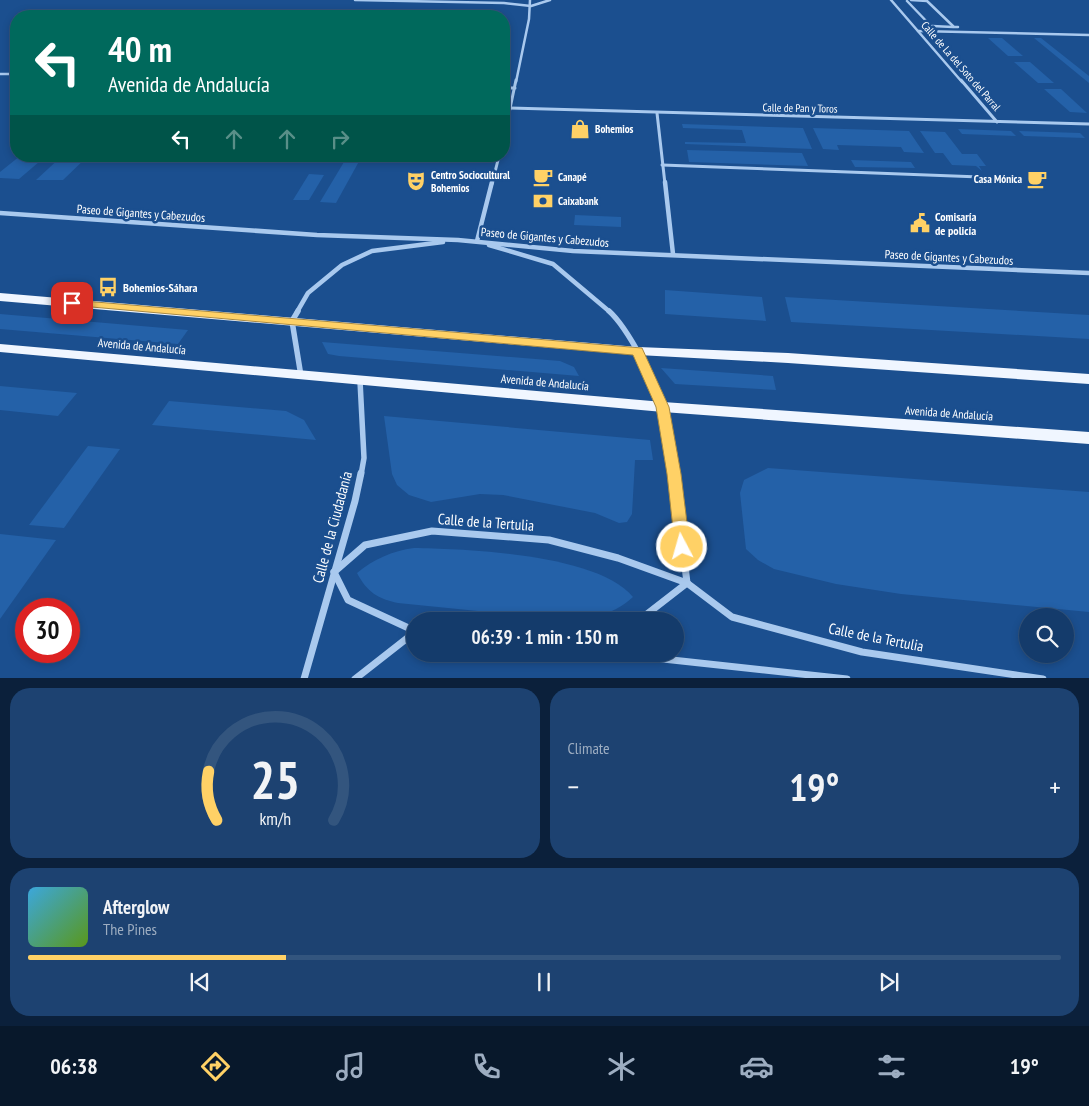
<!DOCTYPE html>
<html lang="en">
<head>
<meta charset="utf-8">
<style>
  body { margin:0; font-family:"PT Sans Narrow",sans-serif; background:#1d4271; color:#f1f3f6; height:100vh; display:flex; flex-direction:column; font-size:19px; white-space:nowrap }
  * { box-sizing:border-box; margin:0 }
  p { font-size:16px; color:#9dadc1 }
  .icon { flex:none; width:28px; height:28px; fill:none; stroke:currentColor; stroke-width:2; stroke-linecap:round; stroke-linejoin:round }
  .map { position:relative; height:678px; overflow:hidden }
  .details { display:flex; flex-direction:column; gap:10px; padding:10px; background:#0b203b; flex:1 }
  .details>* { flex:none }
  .banner { position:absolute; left:10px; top:10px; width:500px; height:152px; border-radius:20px; box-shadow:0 2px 8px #0003,0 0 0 1px #33557e; background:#00695c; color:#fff; overflow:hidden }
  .fabs { position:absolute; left:1019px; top:608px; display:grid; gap:10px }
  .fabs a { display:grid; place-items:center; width:55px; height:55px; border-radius:50%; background:#143b6b; box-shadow:0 2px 8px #0003,0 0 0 1px #33557e; font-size:25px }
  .speed { position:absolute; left:15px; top:598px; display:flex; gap:10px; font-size:25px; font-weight:700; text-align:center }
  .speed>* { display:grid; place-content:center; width:65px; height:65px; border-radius:50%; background:#143b6b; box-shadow:0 2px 8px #0003,0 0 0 1px #33557e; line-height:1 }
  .speed .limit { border:8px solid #d22; background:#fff; color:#111 }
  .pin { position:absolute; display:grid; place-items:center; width:42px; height:42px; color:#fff; margin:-21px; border-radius:10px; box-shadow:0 2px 8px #0006 }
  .me { position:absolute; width:55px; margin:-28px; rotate:354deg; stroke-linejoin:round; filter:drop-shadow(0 0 4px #0008) }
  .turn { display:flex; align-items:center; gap:18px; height:105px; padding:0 15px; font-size:22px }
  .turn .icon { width:65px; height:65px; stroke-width:2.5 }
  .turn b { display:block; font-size:35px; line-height:42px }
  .lanes { display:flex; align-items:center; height:48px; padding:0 15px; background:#0003; justify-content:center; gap:25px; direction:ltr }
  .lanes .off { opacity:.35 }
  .big { font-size:38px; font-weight:600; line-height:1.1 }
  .details .tile { flex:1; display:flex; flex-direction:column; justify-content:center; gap:8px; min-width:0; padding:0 18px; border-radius:20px; background:#1d4271 }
  .details .dial { align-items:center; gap:0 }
  .dial svg { height:130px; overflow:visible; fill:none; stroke:#33557e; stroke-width:7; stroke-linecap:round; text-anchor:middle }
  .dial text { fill:#f1f3f6; stroke:none }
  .song { display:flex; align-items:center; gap:15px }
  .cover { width:60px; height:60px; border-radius:8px; background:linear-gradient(135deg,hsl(200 70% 55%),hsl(90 70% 35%)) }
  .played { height:5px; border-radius:2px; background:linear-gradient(90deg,#ffd166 25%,#33557e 25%) }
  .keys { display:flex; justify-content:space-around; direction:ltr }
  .heat { display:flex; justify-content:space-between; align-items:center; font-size:28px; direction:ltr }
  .details .tiles { flex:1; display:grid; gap:10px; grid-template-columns:1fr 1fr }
  .tile:last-child { grid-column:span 2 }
  .trip { position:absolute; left:406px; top:612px; width:278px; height:50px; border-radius:25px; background:#143b6b; box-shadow:0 2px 8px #0003,0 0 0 1px #33557e; font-weight:600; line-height:50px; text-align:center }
  .tabs { display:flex; height:80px; justify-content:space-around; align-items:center; background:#08182b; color:#9dadc1 }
  .tabs .icon { width:35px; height:35px }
  .tabs .on { color:#ffd166 }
  .tabs b { font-size:22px; color:#f1f3f6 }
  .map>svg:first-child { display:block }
</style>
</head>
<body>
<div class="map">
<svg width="1089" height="679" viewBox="0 0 1089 679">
  <rect width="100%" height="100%" fill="#1b4f8f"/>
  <g fill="#2461a8">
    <path d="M 988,38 L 1002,38 L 1023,56 L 1008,56 Z"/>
    <path d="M 1034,38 L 1041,38 L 1089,76 L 1089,83 Z"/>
    <path d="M 1014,62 L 1030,62 L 1054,83 L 1038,83 Z"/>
    <path d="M 1044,89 L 1061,89 L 1087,113 L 1070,112 Z"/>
    <path d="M 682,124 L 803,128 L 812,149 L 685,144 L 685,142 L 746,143 L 742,130 L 683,128 Z"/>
    <path d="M 813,128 L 909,131 L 924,153 L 904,152 L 901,147 L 837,145 L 839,150 L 823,149 Z"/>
    <path d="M 958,129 L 1011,131 L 1016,136 L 962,134 Z"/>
    <path d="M 920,131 L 945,132 L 962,154 L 977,154 L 986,166 L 979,166 L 982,171 L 976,166 L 952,165 L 943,153 L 935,153 Z"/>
    <path d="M 1019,131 L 1080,133 L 1085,138 L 1024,136 Z"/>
    <path d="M 687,150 L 802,153 L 808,166 L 689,162 Z"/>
    <path d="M 20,156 L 46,156 L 19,179 L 0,178 L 0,172 Z"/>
    <path d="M 62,156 L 88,156 L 63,180 L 36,180 Z"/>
    <path d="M 359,156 L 362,156 L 336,203 L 320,202 L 344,162 Z"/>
    <path d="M 851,160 L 911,162 L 915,168 L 855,167 Z"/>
    <path d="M 309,174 L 324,175 L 309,200 L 293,200 Z"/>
    <path d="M 575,215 L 621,217 L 621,227 L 574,225 Z"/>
    <path d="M 665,290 L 762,297 L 766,321 L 665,314 Z"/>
    <path d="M 785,297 L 1089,315 L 1089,339 L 791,322 Z"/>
    <path d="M 0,314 L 188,330 L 178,344 L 0,329 Z"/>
    <path d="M 322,342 L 560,361 L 574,367 L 579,376 L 339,356 L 328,354 Z"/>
    <path d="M 661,368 L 773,376 L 776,390 L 675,384 Z"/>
    <path d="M 0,386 L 77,393 L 58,416 L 0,410 Z"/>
    <path d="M 169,401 L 286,411 L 304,420 L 316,440 L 152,425 Z"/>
    <path d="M 384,416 L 650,440 L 653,460 L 635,460 L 632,514 L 627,522 L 619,523 L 595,513 L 503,495 L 480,494 L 431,502 L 409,495 L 397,485 L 392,474 Z"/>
    <path d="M 88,446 L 120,449 L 64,528 L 29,525 Z"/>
    <path d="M 768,468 L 1089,492 L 1089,612 L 901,594 L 836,584 L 774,569 L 758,560 L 746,549 L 740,493 L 744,480 Z"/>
    <path d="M 0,534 L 56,540 L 0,619 Z"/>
    <path d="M 414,548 C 467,549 598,554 633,597 C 611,617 587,619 559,619 L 398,603 C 378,599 367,592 357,573 C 374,559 392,551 414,548 Z"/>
  </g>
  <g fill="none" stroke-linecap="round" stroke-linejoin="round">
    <g stroke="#a9c9ee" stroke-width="2.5">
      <path d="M 355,0 L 504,3 L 531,6 L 550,0"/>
      <path d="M 891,0 L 962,82"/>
      <path d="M 911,0 L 927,1 L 954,27 L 958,27"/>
      <path d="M 907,1 L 932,27"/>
      <path d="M 932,26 L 953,27"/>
      <path d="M 918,31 L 1089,35"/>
      <path d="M 0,74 L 16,74"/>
      <path d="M 516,82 L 529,19 L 530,0"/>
    </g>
    <g stroke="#a9c9ee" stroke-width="3">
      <path d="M 961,80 L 997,122"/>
      <path d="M 504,88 L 515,88"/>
      <path d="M 510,108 L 1089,124"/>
      <path d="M 657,113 L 665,184"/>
      <path d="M 504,137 L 516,80"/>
      <path d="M 662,165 L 980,177"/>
      <path d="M 492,184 L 499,156"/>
    </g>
    <g stroke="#a9c9ee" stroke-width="4.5">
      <path d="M 665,182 L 673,254"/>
      <path d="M 0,213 L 317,235 L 458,240 L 573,251 L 1089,273"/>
      <path d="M 477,241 L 492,182"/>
      <path d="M 489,245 L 553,264 L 610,312"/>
      <path d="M 297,312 L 308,293 L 342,265 L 372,251 L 443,242"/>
    </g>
    <g stroke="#a9c9ee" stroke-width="5.5">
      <path d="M 298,311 L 292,321 L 301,376"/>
      <path d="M 609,311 C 627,327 658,385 663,409 C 668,430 671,453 674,475"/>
      <path d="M 360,381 L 364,458 L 361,475"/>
    </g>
    <g stroke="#a9c9ee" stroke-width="7">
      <path d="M 674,473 L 687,583"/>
      <path d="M 334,572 L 365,545 L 432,531 L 549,540 L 618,558 L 687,583 L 732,617 L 862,652 L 1043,679"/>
      <path d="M 334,572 L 348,600 L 415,631"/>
      <path d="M 638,621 L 687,583"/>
      <path d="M 617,654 L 847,679"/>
      <path d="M 304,679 L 355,501 L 361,473"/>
      <path d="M 355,679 L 415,632"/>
    </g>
    <g fill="#f0f6ff" fill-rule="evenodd">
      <path d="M 0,293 L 638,347 L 788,353 L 1089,374 L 1089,384 L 788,363 L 638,355 L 0,301 Z"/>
      <path d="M 0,344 L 663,402 L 1089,432 L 1089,444 L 663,412 L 0,352 Z"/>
    </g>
  </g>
  <path fill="#ffd166" stroke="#a68842" d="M 72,300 L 642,348 L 669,407 L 681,474 L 690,547 L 688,552 L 682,554 L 677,552 L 675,547 L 667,474 L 656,407 L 633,355 L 69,305 L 69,301 Z"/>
  <defs>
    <symbol id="shop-bare" viewBox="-9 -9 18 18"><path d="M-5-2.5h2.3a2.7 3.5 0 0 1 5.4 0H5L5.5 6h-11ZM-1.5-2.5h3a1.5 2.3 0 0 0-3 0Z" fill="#ffd166" stroke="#1b4f8f" stroke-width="2.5" paint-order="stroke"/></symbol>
    <symbol id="cafe-bare" viewBox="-9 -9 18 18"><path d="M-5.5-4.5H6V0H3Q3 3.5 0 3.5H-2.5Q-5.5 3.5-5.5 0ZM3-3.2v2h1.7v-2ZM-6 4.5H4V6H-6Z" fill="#ffd166" stroke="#1b4f8f" stroke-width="2.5" paint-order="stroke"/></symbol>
    <symbol id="theatre-bare" viewBox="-9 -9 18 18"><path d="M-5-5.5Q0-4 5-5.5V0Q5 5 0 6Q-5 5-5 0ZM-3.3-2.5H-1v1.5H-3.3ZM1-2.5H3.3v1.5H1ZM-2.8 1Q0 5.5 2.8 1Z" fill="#ffd166" stroke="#1b4f8f" stroke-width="2.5" paint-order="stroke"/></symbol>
    <symbol id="bank-bare" viewBox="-9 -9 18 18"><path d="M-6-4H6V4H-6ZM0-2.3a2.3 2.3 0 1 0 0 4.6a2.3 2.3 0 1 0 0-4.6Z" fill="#ffd166" stroke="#1b4f8f" stroke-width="2.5" paint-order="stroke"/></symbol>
    <symbol id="civic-bare" viewBox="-9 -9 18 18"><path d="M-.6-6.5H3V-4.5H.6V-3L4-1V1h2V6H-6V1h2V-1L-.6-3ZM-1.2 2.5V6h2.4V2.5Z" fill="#ffd166" stroke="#1b4f8f" stroke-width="2.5" paint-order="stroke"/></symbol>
    <symbol id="bus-bare" viewBox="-9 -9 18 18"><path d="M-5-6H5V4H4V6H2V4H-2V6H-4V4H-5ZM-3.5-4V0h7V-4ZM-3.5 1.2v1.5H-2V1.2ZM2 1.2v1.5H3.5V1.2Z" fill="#ffd166" stroke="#1b4f8f" stroke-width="2.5" paint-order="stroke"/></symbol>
  </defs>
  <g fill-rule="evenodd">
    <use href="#shop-bare" x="566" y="115" width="28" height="28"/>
    <use href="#cafe-bare" x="529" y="163" width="28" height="28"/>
    <use href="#cafe-bare" x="1023" y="165" width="28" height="28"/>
    <use href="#theatre-bare" x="402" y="167" width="28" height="28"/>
    <use href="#bank-bare" x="529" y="187" width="28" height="28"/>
    <use href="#civic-bare" x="906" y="209" width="28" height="28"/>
    <use href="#bus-bare" x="94" y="273" width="28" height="28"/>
  </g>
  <g text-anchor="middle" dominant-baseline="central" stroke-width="5" stroke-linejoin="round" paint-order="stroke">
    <g font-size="11" fill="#fff" stroke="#1b4f8f">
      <text transform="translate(961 66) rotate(49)">Calle de La del Soto del Parral</text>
      <text transform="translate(800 108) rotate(1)">Calle de Pan y Toros</text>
    </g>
    <g font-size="11" font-weight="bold" fill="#fff" stroke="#1b4f8f" text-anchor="start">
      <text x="595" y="129">Bohemios</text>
      <text x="431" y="175">Centro Sociocultural<tspan x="431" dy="13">Bohemios</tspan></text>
      <text x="558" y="177">Canapé</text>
      <text x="1022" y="179" text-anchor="end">Casa Mónica</text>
      <text x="558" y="201">Caixabank</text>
    </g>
    <g font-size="12" fill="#fff" stroke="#1b4f8f">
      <text transform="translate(141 213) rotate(4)">Paseo de Gigantes y Cabezudos</text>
      <text transform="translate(545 237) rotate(5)">Paseo de Gigantes y Cabezudos</text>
      <text transform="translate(949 257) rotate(3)">Paseo de Gigantes y Cabezudos</text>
      <text transform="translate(142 346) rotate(5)">Avenida de Andalucía</text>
      <text transform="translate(545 382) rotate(5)">Avenida de Andalucía</text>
      <text transform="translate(949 413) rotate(4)">Avenida de Andalucía</text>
    </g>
    <g font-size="12" font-weight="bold" fill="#fff" stroke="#1b4f8f" text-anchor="start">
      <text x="935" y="216">Comisaría<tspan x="935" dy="14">de policía</tspan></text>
      <text x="123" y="287">Bohemios-Sáhara</text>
    </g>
    <g font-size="15" fill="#fff" stroke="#1b4f8f">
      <text transform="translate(486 522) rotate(4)">Calle de la Tertulia</text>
      <text transform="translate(332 527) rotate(-75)">Calle de la Ciudadanía</text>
      <text transform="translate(876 637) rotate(11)">Calle de la Tertulia</text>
    </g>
  </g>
</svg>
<div class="fabs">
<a><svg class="icon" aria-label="search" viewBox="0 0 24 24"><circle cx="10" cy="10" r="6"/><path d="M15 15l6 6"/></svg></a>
</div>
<div class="speed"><div class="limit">30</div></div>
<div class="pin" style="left:72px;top:303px;background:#d93025"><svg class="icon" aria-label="arrive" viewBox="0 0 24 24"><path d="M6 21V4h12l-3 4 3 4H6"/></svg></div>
<svg class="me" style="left:682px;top:547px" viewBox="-20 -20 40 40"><circle r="17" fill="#ffd166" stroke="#fff" stroke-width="3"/><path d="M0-11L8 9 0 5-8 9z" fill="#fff"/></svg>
<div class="trip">06:39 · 1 min · 150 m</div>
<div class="banner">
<div class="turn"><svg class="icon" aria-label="left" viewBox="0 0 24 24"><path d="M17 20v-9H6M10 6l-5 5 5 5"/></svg><div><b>40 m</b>Avenida de Andalucía</div></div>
<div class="lanes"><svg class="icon" aria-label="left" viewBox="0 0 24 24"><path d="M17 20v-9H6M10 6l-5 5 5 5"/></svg><svg class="icon off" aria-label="ahead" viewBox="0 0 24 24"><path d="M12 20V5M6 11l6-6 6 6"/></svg><svg class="icon off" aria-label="ahead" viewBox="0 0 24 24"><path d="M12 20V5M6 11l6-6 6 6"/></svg><svg class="icon off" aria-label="right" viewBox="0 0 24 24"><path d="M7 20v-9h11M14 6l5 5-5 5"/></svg></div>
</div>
</div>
<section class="details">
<div class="tiles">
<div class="tile dial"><svg viewBox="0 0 100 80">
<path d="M14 69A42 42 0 1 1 86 69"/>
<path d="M14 69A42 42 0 0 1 9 39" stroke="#ffd166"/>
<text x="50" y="56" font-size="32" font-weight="700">25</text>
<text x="50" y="72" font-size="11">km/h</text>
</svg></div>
<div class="tile"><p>Climate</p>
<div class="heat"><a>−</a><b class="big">19°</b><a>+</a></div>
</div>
<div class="tile">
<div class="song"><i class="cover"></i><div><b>Afterglow</b><p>The Pines</p></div></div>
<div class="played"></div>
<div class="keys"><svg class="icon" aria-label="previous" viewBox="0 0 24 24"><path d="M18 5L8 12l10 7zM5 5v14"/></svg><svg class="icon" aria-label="pause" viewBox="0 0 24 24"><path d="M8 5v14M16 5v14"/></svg><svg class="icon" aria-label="next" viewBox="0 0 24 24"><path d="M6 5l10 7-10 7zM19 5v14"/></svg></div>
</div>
</div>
</section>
<nav class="tabs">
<b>06:38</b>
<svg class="icon on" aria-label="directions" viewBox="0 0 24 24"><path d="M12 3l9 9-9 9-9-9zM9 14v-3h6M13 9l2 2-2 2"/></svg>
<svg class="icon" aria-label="music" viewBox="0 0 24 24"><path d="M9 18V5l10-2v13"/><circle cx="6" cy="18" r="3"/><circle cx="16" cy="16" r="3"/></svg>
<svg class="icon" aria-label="phone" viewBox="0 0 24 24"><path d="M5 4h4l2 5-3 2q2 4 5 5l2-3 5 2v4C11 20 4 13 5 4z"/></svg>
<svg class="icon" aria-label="climate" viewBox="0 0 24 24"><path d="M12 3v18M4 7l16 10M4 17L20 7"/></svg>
<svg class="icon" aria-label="car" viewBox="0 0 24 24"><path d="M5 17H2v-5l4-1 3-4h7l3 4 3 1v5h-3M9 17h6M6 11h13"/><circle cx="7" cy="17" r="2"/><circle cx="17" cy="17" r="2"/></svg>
<svg class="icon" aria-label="filters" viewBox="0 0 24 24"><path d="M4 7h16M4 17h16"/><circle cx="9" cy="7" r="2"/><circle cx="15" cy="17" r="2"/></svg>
<b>19°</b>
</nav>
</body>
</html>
